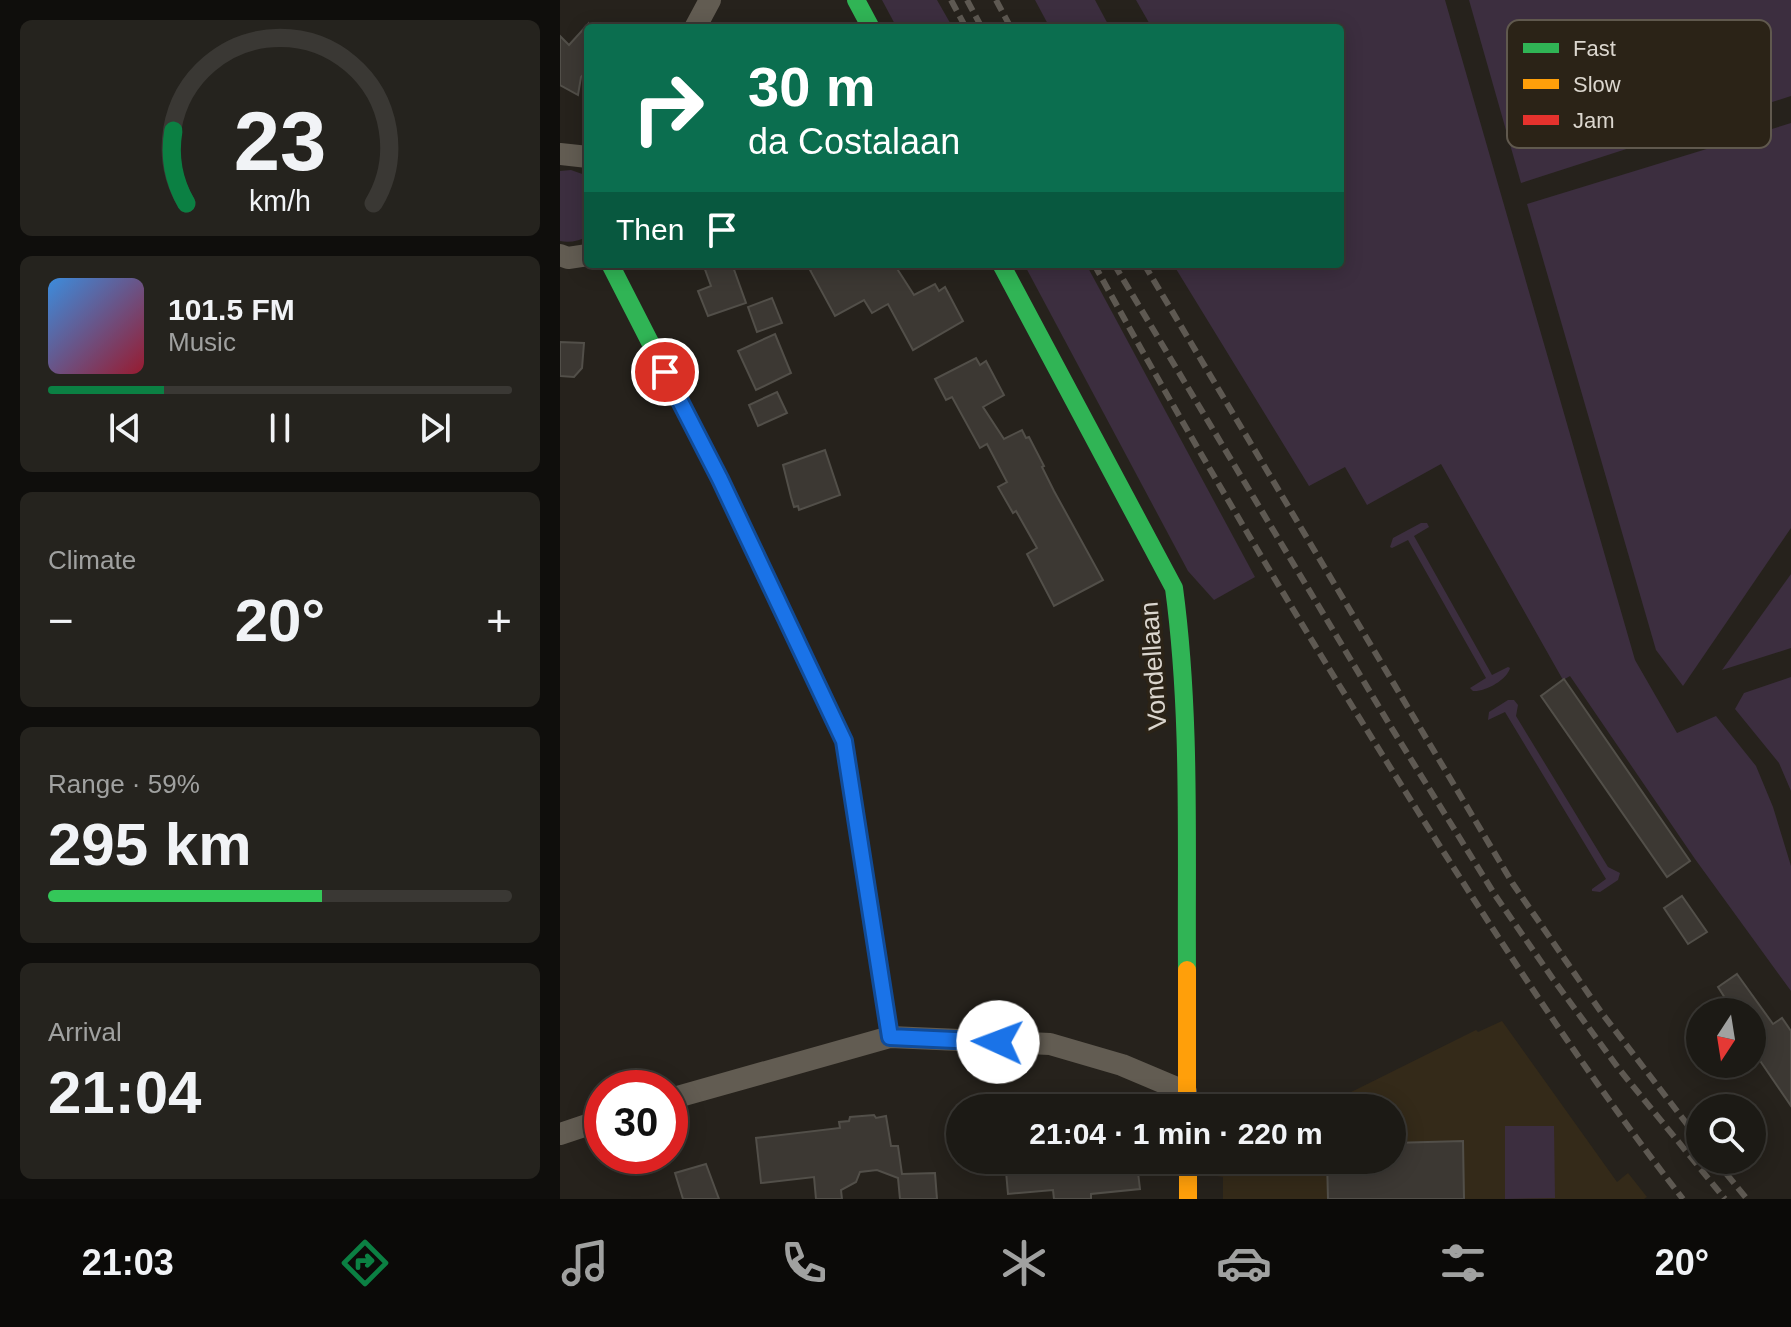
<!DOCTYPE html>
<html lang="en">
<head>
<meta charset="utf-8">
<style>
  body { margin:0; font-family:Helvetica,sans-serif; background:#25231e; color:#f1f3f6; height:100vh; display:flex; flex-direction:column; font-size:30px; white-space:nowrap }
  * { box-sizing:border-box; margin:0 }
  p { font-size:26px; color:#a0a1a0 }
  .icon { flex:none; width:44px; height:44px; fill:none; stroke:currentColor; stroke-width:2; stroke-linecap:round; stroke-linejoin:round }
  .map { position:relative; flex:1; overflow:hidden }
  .drawer { display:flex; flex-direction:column; gap:20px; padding:20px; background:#0f0e0c; width:560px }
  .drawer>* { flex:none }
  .hud { position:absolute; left:24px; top:24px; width:760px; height:244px; border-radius:8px; box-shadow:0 4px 20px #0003,0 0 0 2px #3a3834; background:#0b6e4f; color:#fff; overflow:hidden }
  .needle { width:52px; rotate:192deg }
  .tools { position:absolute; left:1126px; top:998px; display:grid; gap:16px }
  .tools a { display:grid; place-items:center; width:80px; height:80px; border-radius:50%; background:#1c1a15; box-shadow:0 4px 20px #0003,0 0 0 2px #3a3834; font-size:40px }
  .speed { position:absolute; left:24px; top:1070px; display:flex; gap:16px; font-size:40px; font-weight:700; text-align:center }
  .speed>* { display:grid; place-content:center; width:104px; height:104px; border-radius:50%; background:#1c1a15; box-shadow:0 4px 20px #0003,0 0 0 2px #3a3834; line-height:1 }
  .speed .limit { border:12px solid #d22; background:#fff; color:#111 }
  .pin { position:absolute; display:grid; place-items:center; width:68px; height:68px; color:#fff; margin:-34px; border:4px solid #fff; border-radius:50%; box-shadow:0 2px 8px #0007 }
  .me { position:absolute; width:88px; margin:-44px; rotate:272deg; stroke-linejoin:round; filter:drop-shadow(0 0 6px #0008) }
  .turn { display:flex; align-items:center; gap:28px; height:168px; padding:0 32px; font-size:36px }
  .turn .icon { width:104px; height:104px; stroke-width:2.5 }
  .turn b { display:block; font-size:56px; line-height:68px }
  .then { display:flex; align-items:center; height:76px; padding:0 32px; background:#0003; gap:16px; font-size:30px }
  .big { font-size:60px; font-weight:700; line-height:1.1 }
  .drawer .widget { flex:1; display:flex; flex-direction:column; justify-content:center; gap:12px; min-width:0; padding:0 28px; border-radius:12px; background:#25231e }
  .drawer .dial { align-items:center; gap:0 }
  .dial svg { height:208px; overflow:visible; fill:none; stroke:#3a3834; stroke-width:7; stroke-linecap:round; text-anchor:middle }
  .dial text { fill:#f1f3f6; stroke:none }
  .song { display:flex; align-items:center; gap:24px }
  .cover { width:96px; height:96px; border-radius:12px; background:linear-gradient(135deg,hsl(210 70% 55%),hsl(350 70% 35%)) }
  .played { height:8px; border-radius:4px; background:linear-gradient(90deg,#0b8043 25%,#3a3834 25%) }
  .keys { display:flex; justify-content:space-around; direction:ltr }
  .heat { display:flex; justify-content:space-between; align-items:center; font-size:44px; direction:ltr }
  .charge { height:12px; border-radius:6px; background:linear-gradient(90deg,#34c759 59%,#3a3834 0) }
  .trip { position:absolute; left:386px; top:1094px; width:460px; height:80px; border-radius:40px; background:#1c1a15; box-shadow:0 4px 20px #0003,0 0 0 2px #3a3834; font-weight:700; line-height:80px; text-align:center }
  .tabs { display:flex; height:128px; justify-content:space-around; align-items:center; background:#0b0a08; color:#a0a1a0 }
  .tabs .icon { width:56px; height:56px }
  .tabs .on { color:#0b8043 }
  .tabs b { font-size:36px; color:#f1f3f6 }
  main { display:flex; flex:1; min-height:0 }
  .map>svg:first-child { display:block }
</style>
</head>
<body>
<main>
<section class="drawer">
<div class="widget dial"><svg viewBox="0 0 100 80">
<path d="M14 69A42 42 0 1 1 86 69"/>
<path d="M14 69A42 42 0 0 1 9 41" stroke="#0b8043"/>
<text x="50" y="56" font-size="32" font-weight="700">23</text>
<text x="50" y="72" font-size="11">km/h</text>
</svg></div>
<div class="widget">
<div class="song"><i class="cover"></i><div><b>101.5 FM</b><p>Music</p></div></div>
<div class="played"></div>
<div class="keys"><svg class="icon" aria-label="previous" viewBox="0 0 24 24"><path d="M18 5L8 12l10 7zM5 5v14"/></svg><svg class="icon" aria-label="pause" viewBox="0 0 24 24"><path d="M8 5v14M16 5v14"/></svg><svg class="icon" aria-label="next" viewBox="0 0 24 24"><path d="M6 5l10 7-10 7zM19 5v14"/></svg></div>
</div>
<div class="widget"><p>Climate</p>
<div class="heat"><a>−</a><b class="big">20°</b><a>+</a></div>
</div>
<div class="widget"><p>Range · 59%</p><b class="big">295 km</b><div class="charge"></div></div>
<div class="widget"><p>Arrival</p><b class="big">21:04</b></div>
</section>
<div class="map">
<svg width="1231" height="1199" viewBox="0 0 1231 1199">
  <rect width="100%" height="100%" fill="#26221c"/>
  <path fill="#342a19" d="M 942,1021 L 1057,1182 L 1068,1173 L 1087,1197 L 1084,1199 L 663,1199 L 663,1177 L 657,1176 L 656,1160 L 832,1160 L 832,1108 L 759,1108 L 916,1030 L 918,1032 Z"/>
  <g fill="#3c2e3f">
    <path d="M 322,0 L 377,0 L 393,28 L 337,28 Z"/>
    <path d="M 475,0 L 535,0 L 550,28 L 490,28 Z"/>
    <path d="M 576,0 L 885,0 L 1075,660 L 1117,733 L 1156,716 L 1196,766 L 1213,807 L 1231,866 L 1231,991 L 1135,859 L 1010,676 L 1003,680 L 881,464 L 807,505 L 785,467 L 749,486 L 613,264 L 780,264 L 780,28 L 592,28 Z"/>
    <path d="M 909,0 L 1231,0 L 1231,96 L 961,183 Z"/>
    <path d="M 1231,123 L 1231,528 L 1123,686 L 1096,650 L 967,204 Z"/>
    <path d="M 11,170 L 28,176 L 28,236 C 20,241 9,243 0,241 L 0,171 Z"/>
    <path d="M 464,264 L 526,264 L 695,577 L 654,600 L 628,571 Z"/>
    <path d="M 861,523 L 867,523 L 869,527 L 854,536 L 932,675 L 948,667 L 950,668 C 947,680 925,692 913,691 L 910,688 L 926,678 L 848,540 L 832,548 L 830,547 L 833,538 Z"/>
    <path d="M 1231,574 L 1231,648 L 1162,670 Z"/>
    <path d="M 1231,677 L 1231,791 L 1219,763 L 1175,709 L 1184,693 Z"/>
    <path d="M 948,700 L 954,700 L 958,705 L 956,716 L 1048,867 L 1060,873 L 1058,880 L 1040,892 L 1032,891 L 1032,889 L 1046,879 L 945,712 L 928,720 L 929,712 Z"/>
    <path d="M 945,1126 L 994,1126 L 995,1198 L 945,1199 Z"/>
  </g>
  <g fill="#3c3833" stroke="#524f49" stroke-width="2">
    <path d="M 28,24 L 28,70 L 21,77 L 18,95 L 0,85 L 0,36 L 9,45 Z"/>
    <path d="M 143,264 L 172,264 L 186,303 L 148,316 L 138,291 L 151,286 Z"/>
    <path d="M 261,264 L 334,264 L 354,295 L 375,284 L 379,291 L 385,287 L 403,321 L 353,350 L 328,304 L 312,313 L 304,300 L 275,316 L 250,270 Z"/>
    <path d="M 212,298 L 222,323 L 197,332 L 188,307 Z"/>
    <path d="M 215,334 L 231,373 L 196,390 L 178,351 Z"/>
    <path d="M 0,342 L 24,343 L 22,368 L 14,377 L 0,376 Z"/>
    <path d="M 416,358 L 420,365 L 426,361 L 444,395 L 423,407 L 444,439 L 462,430 L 466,438 L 469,437 L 484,466 L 482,467 L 494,491 L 543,580 L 494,606 L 467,554 L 477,548 L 456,511 L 453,513 L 438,487 L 447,482 L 427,444 L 420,448 L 392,397 L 386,400 L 375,379 Z"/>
    <path d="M 217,392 L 227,413 L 198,426 L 189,405 Z"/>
    <path d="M 265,450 L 280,495 L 239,510 L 238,506 L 234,507 L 231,497 L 223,465 Z"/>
    <path d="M 1004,679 L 1130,861 L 1107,877 L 981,696 Z"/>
    <path d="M 1122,896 L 1147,932 L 1128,944 L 1104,908 Z"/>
    <path d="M 1177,974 L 1213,1024 L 1222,1018 L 1231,1031 L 1231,1106 L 1192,1049 L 1192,1012 L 1174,1012 L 1158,987 Z"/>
    <path d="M 314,1115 L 316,1118 L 326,1116 L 331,1146 L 338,1146 L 342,1174 L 375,1173 L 377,1199 L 340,1199 L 338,1178 L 317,1170 L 300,1172 L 296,1182 L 281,1190 L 282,1199 L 256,1199 L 254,1177 L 201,1183 L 196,1138 L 280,1128 L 279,1122 L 289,1121 L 290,1117 Z"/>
    <path d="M 903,1141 L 904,1199 L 768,1199 L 767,1160 L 832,1160 L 832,1143 Z"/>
    <path d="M 445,1160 L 480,1160 L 480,1170 L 508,1167 L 509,1172 L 577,1164 L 580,1189 L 531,1194 L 531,1199 L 494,1199 L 493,1190 L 448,1194 Z"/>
    <path d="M 146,1164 L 159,1199 L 123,1199 L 115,1173 Z"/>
  </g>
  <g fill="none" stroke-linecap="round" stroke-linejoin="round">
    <g stroke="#625c52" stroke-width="22">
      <path d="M 135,28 L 150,0"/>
      <path d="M 0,154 L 28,157"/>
      <path d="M 0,255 L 8,258 L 28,255"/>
      <path d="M 110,1099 L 330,1037 L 490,1044 L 562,1065 L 626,1092"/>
      <path d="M 0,1134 L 42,1120"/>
    </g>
    <g stroke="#30b455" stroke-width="18">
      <path d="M 296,0 L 311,28"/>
      <path d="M 50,264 L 160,479 L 284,741 L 312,919"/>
      <path d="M 441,264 L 614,588 C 631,714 626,843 627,970"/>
    </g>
    <g stroke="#ff9f0a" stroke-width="18">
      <path d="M 627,970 L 627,1108"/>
      <path d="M 628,1160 L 628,1199"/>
    </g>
    <path stroke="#e5322d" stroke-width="18" d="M 312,919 L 330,1037"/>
    <g stroke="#5e5952" stroke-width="6" stroke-dasharray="12 6" stroke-linecap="butt">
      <path d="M 391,0 L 406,28"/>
      <path d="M 407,0 L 422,28"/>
      <path d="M 436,0 L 451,28"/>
      <path d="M 534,264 C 636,450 744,631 857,810 C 941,943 1026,1075 1123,1199"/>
      <path d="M 554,264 L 831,727 L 935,895 L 993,979 L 1059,1069 L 1165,1199"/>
      <path d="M 584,264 L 953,884 L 1041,1012 L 1140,1141"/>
      <path d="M 1155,1160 L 1187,1199"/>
    </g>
  </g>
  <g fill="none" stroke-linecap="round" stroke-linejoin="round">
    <defs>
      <path id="route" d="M 105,372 L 160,479 L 284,741 L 330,1037 L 438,1042"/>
    </defs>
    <use href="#route" stroke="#114b97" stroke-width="20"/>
    <use href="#route" stroke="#1a73e8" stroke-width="14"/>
  </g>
  <g text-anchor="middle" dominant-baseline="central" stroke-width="7" stroke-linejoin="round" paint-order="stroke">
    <g font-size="26" fill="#dbd6ce" stroke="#2b2317">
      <text transform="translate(593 666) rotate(-94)">Vondellaan</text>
    </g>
  </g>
  <rect x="947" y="20" width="264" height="128" rx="12" fill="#2b2317" stroke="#60594e" stroke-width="2"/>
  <rect x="963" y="43" width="36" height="10" fill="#30b455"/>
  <rect x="963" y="79" width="36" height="10" fill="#ff9f0a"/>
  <rect x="963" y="115" width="36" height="10" fill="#e5322d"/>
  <g font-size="22" fill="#dbd6ce">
    <text x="1013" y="56">Fast</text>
    <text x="1013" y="92">Slow</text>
    <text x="1013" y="128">Jam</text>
  </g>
</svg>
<div class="tools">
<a><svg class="needle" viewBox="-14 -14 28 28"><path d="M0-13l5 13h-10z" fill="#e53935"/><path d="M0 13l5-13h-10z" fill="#a0a1a0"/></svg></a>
<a><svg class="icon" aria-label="search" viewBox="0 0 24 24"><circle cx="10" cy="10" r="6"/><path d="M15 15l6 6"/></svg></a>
</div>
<div class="speed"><div class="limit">30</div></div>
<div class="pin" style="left:105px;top:372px;background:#d93025"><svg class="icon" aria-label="arrive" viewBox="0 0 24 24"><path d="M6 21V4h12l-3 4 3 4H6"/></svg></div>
<svg class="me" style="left:438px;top:1042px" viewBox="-20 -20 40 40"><circle r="19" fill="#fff"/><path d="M0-13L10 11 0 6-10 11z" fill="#1a73e8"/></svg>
<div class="trip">21:04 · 1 min · 220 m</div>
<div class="hud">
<div class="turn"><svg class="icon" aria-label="right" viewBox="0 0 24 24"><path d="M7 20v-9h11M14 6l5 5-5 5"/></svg><div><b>30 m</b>da Costalaan</div></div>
<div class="then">Then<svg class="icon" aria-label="arrive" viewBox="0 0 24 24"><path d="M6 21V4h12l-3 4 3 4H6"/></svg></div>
</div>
</div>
</main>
<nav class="tabs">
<b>21:03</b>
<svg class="icon on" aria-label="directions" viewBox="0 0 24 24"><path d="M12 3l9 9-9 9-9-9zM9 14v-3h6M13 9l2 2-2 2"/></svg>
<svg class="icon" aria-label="music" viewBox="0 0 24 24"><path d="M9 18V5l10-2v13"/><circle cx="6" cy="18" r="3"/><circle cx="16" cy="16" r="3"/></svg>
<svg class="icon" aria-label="phone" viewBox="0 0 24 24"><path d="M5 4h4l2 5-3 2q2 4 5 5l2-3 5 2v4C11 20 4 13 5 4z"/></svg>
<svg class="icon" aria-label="climate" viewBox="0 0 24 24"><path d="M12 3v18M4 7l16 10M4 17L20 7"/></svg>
<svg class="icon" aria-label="car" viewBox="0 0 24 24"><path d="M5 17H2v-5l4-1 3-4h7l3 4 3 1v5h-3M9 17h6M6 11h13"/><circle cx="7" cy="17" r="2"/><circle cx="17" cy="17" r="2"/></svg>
<svg class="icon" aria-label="filters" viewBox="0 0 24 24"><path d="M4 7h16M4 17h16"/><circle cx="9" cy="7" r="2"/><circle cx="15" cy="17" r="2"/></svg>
<b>20°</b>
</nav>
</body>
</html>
